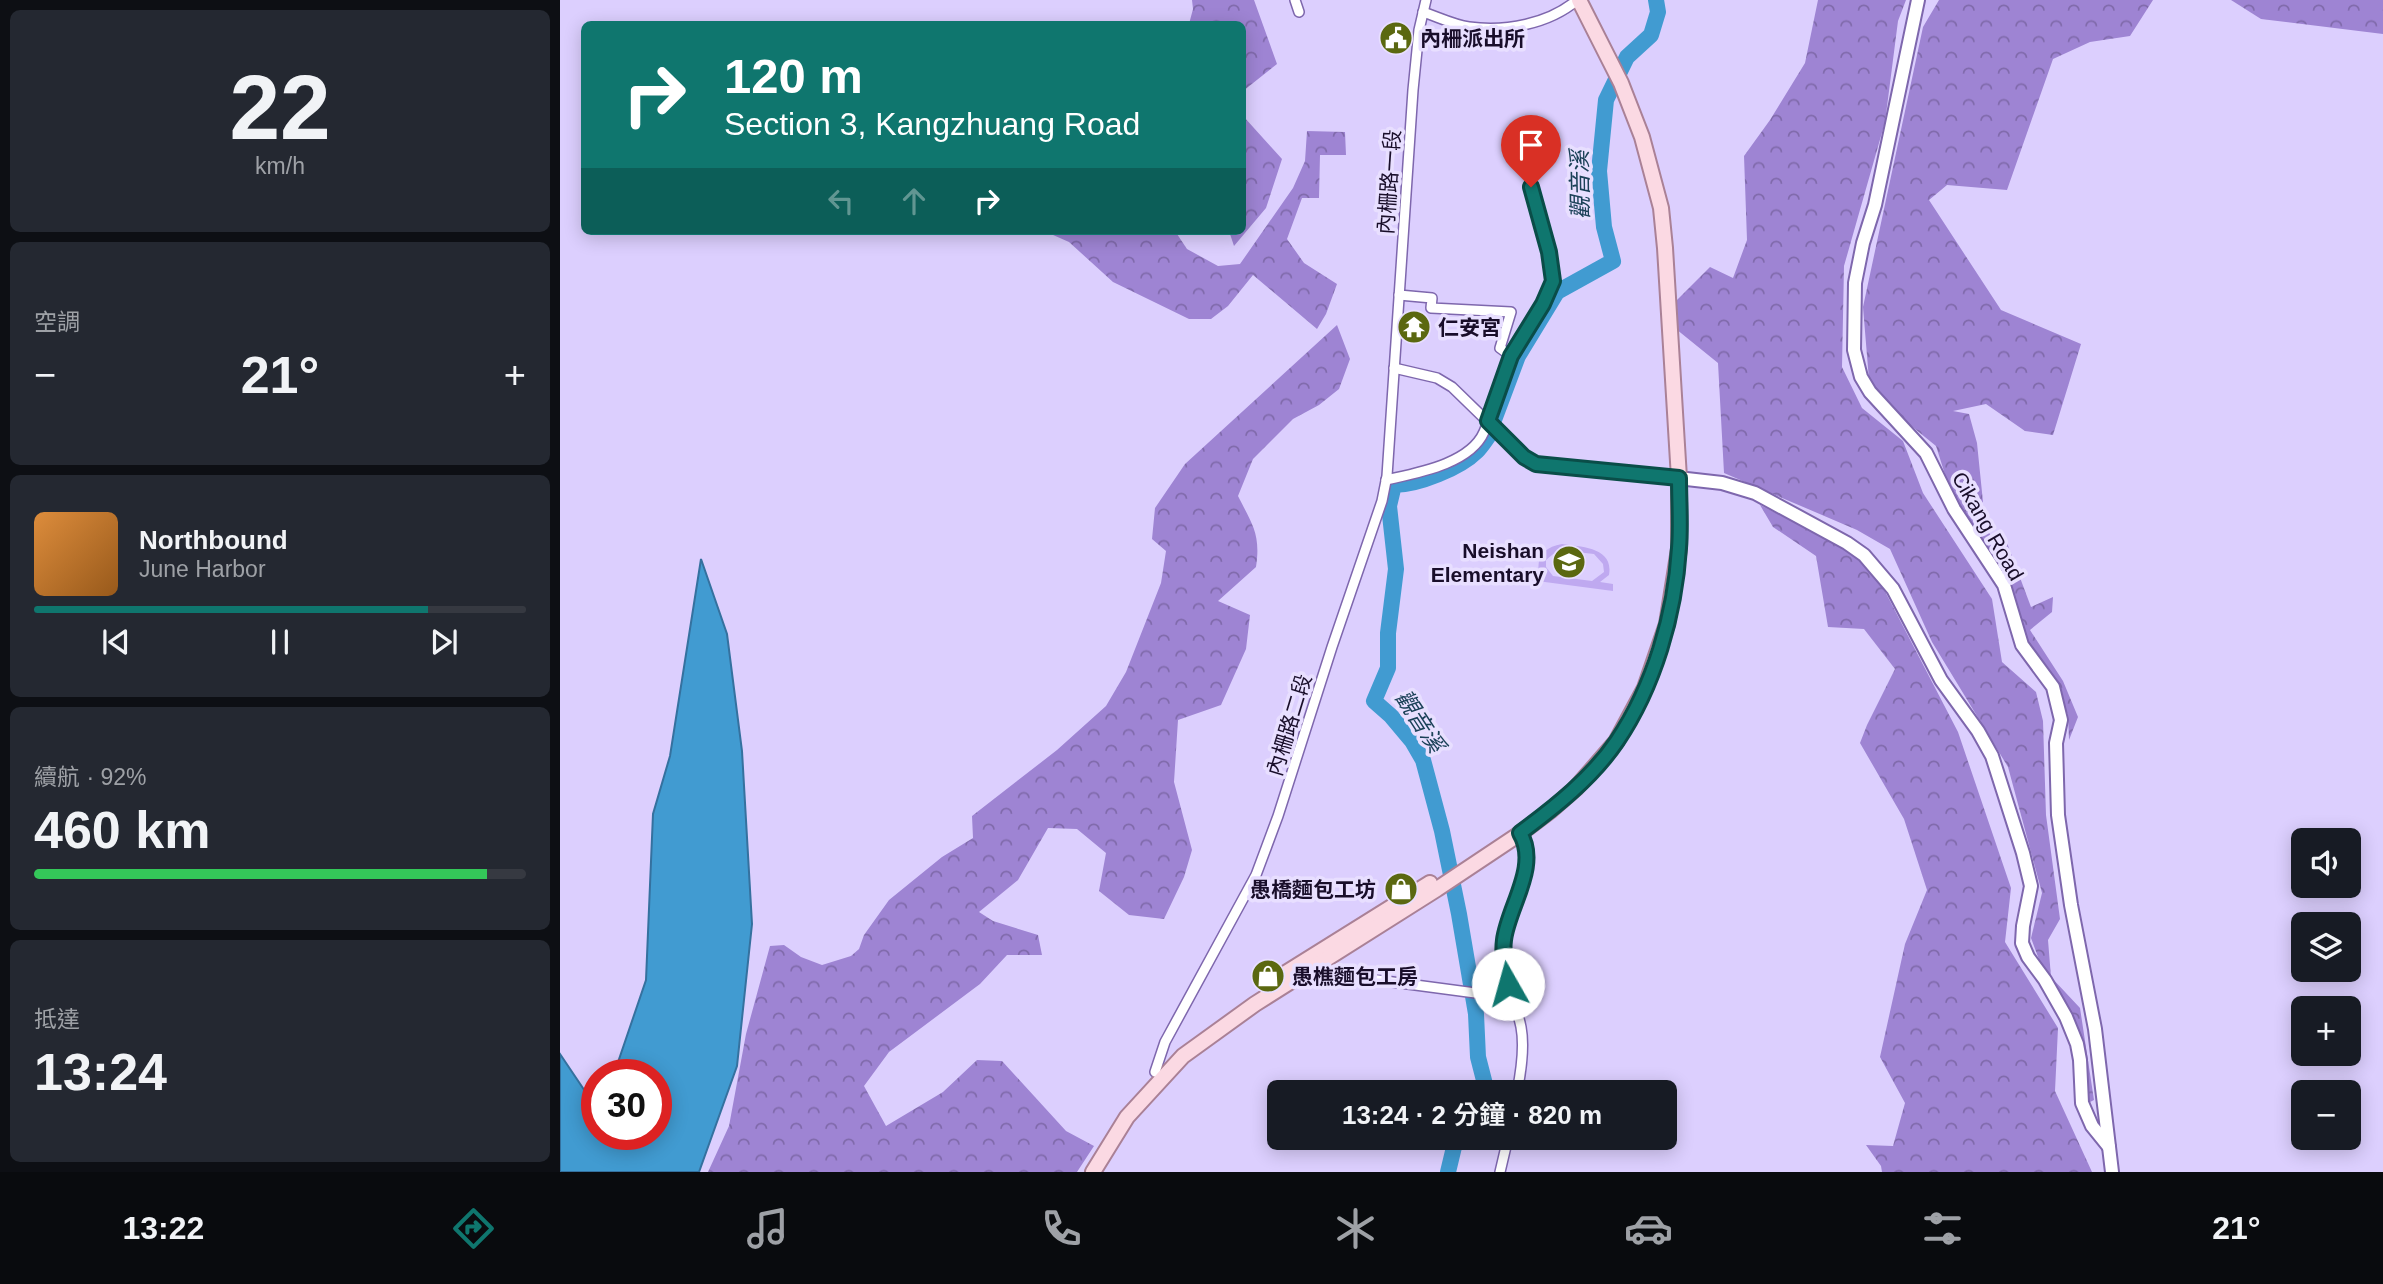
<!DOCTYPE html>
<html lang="zh-TW">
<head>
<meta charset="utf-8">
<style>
  body { margin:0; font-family:Helvetica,"Noto Sans TC",sans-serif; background:#242831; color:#f1f3f6; height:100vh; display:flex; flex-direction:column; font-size:26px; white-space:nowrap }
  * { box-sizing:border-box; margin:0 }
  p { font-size:23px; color:#9ea1a6 }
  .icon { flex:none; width:38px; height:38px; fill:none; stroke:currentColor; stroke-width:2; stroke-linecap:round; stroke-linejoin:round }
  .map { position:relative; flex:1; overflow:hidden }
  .side { display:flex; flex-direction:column; gap:10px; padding:10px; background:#0d0f14; width:560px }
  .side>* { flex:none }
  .top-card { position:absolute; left:21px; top:21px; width:665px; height:214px; border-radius:10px; box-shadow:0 4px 18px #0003; background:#0f766e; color:#fff; overflow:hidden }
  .controls { position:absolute; left:1731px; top:828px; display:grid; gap:14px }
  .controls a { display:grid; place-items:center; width:70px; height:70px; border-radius:10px; background:#171b24; box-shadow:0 4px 18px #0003; font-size:35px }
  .speed { position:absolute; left:21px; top:1059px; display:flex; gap:14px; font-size:35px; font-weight:700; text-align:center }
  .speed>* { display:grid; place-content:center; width:91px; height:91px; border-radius:50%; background:#171b24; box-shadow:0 4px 18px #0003; line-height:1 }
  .speed .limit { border:10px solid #d22; background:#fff; color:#111 }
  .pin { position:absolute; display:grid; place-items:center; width:60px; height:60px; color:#fff; margin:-72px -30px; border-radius:50% 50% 50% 0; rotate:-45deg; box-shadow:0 0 7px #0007 }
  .pin .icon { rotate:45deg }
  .me { position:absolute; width:77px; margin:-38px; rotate:353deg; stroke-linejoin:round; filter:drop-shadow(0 0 5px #0008) }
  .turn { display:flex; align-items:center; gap:24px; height:147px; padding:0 28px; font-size:32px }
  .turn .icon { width:91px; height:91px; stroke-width:2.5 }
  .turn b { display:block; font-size:49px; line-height:60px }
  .lanes { display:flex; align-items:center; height:66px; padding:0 28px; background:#0003; justify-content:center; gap:35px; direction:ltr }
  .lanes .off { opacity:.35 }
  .big { font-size:52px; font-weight:600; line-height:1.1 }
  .side .card { flex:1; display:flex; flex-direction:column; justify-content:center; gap:10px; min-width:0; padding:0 24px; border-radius:10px; background:#242831 }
  .side .dial { align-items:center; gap:0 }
  .dial b { font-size:91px; line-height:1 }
  .song { display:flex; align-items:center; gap:21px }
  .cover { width:84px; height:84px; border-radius:10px; background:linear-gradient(135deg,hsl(30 70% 55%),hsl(30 70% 35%)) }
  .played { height:7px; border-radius:4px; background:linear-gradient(90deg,#0f766e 80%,#363941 80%) }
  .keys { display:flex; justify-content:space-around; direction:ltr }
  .heat { display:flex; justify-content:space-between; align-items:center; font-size:38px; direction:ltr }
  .charge { height:10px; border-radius:5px; background:linear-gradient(90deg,#34c759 92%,#363941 0) }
  .trip { position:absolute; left:707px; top:1080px; width:410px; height:70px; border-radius:10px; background:#171b24; box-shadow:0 4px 18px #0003; font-weight:600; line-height:70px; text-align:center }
  .dock { display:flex; height:112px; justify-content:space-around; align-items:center; background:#090b0e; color:#9ea1a6 }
  .dock .icon { width:49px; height:49px }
  .dock .on { color:#0f766e }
  .dock b { font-size:32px; color:#f1f3f6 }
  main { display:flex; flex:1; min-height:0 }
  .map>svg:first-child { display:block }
</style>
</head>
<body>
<main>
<section class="side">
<div class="card dial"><b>22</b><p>km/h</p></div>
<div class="card"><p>空調</p>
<div class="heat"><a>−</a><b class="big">21°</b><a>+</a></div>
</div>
<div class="card">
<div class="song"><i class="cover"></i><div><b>Northbound</b><p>June Harbor</p></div></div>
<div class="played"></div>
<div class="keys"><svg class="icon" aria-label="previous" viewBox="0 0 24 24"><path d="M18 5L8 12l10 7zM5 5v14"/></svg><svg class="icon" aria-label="pause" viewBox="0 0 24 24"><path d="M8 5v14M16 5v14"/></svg><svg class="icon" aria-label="next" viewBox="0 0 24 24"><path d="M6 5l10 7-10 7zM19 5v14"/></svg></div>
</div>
<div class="card"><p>續航 · 92%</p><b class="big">460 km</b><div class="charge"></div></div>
<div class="card"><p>抵達</p><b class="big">13:24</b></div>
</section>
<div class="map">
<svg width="1823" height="1172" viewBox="0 0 1823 1172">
  <defs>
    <pattern id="forest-crowns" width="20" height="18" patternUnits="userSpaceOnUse" patternTransform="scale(1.75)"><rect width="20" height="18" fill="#9e84d3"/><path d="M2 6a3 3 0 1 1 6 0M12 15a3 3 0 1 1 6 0" fill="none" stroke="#806aab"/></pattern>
  </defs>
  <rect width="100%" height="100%" fill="#dccffe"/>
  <g fill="url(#forest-crowns)">
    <path d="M 632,0 L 694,0 L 717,64 L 683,91 L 684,117 L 722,159 L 706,208 L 674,246 L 669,231 L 682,231 L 682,24 L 629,24 L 633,9 Z"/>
    <path d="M 1258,0 L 1346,0 L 1338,21 L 1325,122 L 1284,266 L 1282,367 L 1302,408 L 1343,441 L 1363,493 L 1432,599 L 1442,662 L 1476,692 L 1483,721 L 1486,815 L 1500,919 L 1488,940 L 1491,977 L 1520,1008 L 1534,1100 L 1528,1103 L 1524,1092 L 1523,1054 L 1487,981 L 1471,938 L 1482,893 L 1448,767 L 1372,642 L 1330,549 L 1297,530 L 1164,473 L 1158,363 L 1116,329 L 1112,305 L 1150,267 L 1173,278 L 1187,240 L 1184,156 L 1210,120 L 1245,63 Z"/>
    <path d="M 1379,0 L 1593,0 L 1570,36 L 1530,42 L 1493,59 L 1447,190 L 1387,185 L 1369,200 L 1441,310 L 1521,344 L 1493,435 L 1465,431 L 1426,404 L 1393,411 L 1409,414 L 1417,443 L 1423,502 L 1416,508 L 1433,540 L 1447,543 L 1471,607 L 1493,597 L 1492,612 L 1470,630 L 1503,681 L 1518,717 L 1509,740 L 1508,715 L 1485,667 L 1465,646 L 1455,601 L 1394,503 L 1376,446 L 1328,407 L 1309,380 L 1303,307 L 1363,27 Z"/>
    <path d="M 1671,0 L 1823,0 L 1823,34 L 1701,19 Z"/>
    <path d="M 747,131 L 785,132 L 786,155 L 760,155 L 759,198 L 742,198 L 727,239 L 744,263 L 777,284 L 766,314 L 757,329 L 693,275 L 668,306 L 651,319 L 629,319 L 553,282 L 509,242 L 484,231 L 615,231 L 627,249 L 658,266 L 680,264 L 733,188 L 745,161 Z"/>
    <path d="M 777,325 L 790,359 L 779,389 L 759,405 L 733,419 L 693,459 L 678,496 C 692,524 701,534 696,567 L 658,601 L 690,615 L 686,649 L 661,705 L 618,720 L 614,782 L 632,850 L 624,877 L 604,919 L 569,915 L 539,891 L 546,853 L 517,829 L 488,828 L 458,880 L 419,912 L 433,921 L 478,935 L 482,955 L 447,955 L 420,984 L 329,1052 L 304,1086 L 326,1126 L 383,1092 L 417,1060 L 442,1061 L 506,1131 L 534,1146 L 517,1172 L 148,1172 L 169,1126 L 186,1034 L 210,946 L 224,945 L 241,957 L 262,965 L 291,956 L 299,949 L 304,935 L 329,900 L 382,857 L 413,838 L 412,816 L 497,750 L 546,706 L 566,672 L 601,583 L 606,551 L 592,539 L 595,508 L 625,464 Z"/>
    <path d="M 1200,505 L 1291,550 L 1316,574 L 1398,732 L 1451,888 L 1445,942 L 1498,1028 L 1495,1091 L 1532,1172 L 1322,1172 L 1321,1166 L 1306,1145 L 1333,1146 L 1345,1103 L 1320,1057 L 1345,944 L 1367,890 L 1344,819 L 1300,743 L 1307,725 L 1335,669 L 1304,629 L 1268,627 L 1256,556 L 1213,527 Z"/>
  </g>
  <path fill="#bfa9f0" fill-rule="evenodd" d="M 1002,544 C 1021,547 1054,547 1049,575 L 1040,582 L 1053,584 L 1053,591 L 963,579 L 964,572 L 979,573 C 976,556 985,547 1002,544 ZM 998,550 L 1034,554 L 1043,564 L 1044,572 L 1032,581 L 993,576 L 986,567 L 986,560 Z"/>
  <path fill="#419bd1" stroke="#35719f" stroke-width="2" d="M 141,559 L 167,634 L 182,751 L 192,924 L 177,1066 L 139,1172 L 0,1172 L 0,1054 L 37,1109 L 37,1134 L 96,1134 L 96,1074 L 54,1074 L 86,980 L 93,814 L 110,756 Z"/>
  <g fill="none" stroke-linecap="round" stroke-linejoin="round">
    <g stroke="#419bd1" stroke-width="16">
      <path d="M 934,420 L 958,356 L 997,292 L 1053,261 L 1044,227 L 1039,171 L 1046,100 L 1067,57 L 1091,35 L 1098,12 L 1096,0"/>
      <path d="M 927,1092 L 918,1057 L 916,1014 L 899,914 L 882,831 L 863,760 L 852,741 L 831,716 L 814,701 L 828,668 L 828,633 L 836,569 L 829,506 L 834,485 C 858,485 900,468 917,451 C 922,446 926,439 931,433"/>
      <path d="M 888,1172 L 894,1147 L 900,1138"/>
    </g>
    <defs>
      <g id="street">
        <path d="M 735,0 L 739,12"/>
        <path d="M 863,12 C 878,17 894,25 909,27 C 945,32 989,24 1017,0"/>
        <path d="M 839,295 L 872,298 L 871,308 L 951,312 L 940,348 L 951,356"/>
        <path d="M 834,368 L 877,378 L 892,387 L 964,457 L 976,465 L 1109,477"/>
        <path d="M 826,480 C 857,473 910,464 924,432 C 935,407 939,379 952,356 C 963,333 978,313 989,290 C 1000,261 977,219 972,189 C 969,178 974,163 975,151"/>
        <path d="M 750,971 L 953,998"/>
        <path d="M 595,1072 L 605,1042 L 696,875 L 718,816 L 772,647 L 822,501 L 827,476 L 853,90 L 859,30 L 866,0"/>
        <path d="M 957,1092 C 961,1072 965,1048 961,1027 C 955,997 938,969 944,937 C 951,906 978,864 960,833"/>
        <path d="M 940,1172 L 948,1138"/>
      </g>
      <g id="secondary">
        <path d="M 1358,0 L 1315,205 L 1303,243 L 1295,283 L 1294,350 L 1301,377 L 1310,392 L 1366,453 L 1394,509 L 1444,585 L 1462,645 L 1493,687 L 1501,720 L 1496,743 L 1498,815 L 1511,905 L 1535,1029 L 1552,1172"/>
        <path d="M 1109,477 L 1162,483 L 1195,493 L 1287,543 L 1304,555 L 1333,589 L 1381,680 L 1418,731 L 1432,756 L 1463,853 L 1471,886 L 1463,926 L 1462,943 L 1468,957 L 1485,980 L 1506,1017 L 1517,1044 L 1520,1060 L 1522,1103 L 1532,1126 L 1549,1147"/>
      </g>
      <g id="primary">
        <path d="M 721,976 L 870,883"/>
        <path d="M 533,1172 L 567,1117 L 623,1056 L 695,1004 L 877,889 L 958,835 L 991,810 L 1016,788 L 1056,742 L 1085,688 L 1107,624 L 1119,549 L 1119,478 L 1105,248 L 1101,208 L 1082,137 L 1061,83 L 1019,0"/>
      </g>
    </defs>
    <use href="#street" stroke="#7e67ad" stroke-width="12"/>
    <use href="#secondary" stroke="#7e67ad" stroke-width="16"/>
    <use href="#primary" stroke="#aa8196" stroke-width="18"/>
    <use href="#street" stroke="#fff" stroke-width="9"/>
    <use href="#secondary" stroke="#fff" stroke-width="12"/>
    <use href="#primary" stroke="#fbd9e3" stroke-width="14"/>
  </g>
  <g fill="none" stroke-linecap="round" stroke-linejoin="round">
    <defs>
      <path id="route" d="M 948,984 C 945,970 942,955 944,940 C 948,907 980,866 960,833 C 995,807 1032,778 1057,741 C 1094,686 1115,614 1119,548 C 1121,525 1119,502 1119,478 L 976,464 L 964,457 L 928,421 L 951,356 L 983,304 L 993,281 L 989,252 L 971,187"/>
    </defs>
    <use href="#route" stroke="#0a4d48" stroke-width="18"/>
    <use href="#route" stroke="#0f766e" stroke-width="12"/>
  </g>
  <defs>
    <symbol id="civic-disc" viewBox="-11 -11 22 22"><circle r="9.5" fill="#5b6810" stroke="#e8dfff"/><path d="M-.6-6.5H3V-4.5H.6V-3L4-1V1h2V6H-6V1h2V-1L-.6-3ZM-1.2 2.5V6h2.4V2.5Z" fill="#fff"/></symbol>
    <symbol id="temple-disc" viewBox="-11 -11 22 22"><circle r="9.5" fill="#5b6810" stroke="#e8dfff"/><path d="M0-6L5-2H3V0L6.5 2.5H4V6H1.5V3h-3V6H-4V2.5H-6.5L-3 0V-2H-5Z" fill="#fff"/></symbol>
    <symbol id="school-disc" viewBox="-11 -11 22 22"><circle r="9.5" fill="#5b6810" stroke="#e8dfff"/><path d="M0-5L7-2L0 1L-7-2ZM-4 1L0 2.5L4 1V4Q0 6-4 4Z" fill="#fff"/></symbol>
    <symbol id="shop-disc" viewBox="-11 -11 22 22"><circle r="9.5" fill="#5b6810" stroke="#e8dfff"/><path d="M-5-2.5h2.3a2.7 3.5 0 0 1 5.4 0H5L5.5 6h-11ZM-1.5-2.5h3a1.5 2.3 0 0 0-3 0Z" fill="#fff"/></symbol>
  </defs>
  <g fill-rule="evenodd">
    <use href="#civic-disc" x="817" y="19" width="38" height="38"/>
    <use href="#temple-disc" x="835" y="308" width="38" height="38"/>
    <use href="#school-disc" x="990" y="543" width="38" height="38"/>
    <use href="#shop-disc" x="822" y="870" width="38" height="38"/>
    <use href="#shop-disc" x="689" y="957" width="38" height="38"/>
  </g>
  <g text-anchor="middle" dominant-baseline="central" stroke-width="7" stroke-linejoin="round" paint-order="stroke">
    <g font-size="21" font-weight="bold" fill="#190e2a" stroke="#e8dfff" text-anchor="start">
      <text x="860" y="38">內柵派出所</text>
      <text x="878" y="327">仁安宮</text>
      <text x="984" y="550" text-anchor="end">Neishan<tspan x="984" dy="24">Elementary</tspan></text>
      <text x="816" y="889" text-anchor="end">愚橋麵包工坊</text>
      <text x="732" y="976">愚樵麵包工房</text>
    </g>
    <g font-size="21" fill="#190e2a" stroke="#e8dfff">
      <text transform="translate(829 182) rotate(-86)">內柵路一段</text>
      <text transform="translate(1428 526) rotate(60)">Cikang Road</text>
      <text transform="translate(729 725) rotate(-73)">內柵路二段</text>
    </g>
    <g font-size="23" font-style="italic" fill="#1b4158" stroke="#e8dfff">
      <text transform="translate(1020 185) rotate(-91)">觀音溪</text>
      <text transform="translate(860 721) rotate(57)">觀音溪</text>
    </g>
  </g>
</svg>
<div class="controls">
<a><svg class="icon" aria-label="sound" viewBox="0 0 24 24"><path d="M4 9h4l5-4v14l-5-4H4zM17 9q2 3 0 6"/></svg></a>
<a><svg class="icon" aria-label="layers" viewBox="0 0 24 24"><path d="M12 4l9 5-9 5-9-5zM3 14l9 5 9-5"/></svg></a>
<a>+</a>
<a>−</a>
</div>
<div class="speed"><div class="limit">30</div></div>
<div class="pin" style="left:971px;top:187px;background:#d93025"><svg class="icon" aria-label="arrive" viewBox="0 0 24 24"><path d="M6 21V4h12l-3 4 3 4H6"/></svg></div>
<svg class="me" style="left:948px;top:984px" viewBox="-20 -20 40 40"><circle r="19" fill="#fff"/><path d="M0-13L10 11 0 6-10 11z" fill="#0f766e"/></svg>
<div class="trip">13:24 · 2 分鐘 · 820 m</div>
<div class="top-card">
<div class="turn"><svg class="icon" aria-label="right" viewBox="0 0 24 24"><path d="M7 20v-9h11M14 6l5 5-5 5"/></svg><div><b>120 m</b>Section 3, Kangzhuang Road</div></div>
<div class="lanes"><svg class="icon off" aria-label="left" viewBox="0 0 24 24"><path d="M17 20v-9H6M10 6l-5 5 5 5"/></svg><svg class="icon off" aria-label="ahead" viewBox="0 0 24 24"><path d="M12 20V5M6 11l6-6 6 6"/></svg><svg class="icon" aria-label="right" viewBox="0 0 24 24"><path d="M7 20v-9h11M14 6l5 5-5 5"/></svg></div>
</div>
</div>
</main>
<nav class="dock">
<b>13:22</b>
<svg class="icon on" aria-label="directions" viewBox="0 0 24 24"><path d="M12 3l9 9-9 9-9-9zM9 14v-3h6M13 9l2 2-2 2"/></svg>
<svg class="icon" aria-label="music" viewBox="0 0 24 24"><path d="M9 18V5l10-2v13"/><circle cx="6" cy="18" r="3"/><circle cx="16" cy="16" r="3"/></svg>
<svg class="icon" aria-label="phone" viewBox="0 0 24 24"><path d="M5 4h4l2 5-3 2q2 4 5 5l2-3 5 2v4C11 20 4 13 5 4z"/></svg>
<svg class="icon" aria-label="climate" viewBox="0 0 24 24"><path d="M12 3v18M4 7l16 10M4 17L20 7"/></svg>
<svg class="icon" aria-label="car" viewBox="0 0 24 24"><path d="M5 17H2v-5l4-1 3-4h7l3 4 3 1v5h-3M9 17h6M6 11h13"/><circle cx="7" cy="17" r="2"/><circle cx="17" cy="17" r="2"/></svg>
<svg class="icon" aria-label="filters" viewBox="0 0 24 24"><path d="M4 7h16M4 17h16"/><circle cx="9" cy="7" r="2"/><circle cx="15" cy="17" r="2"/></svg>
<b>21°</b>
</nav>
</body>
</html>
